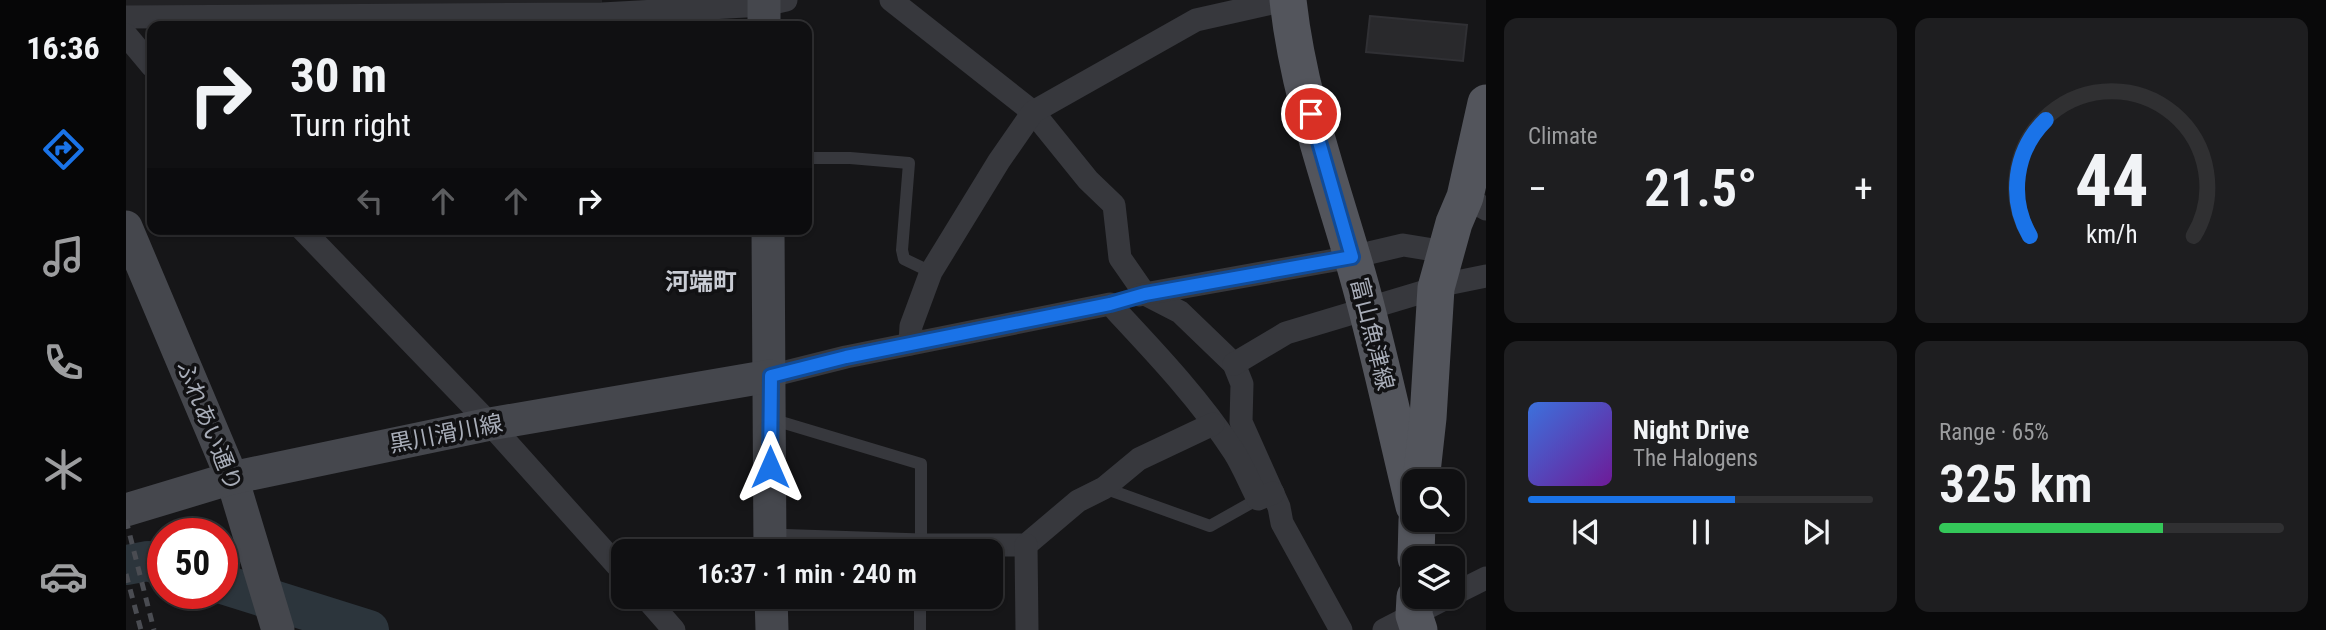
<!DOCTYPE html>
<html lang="en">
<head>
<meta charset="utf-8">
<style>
  body { margin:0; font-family:"Roboto Condensed","Noto Sans JP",sans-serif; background:#1e1e20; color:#f1f3f6; height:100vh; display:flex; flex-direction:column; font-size:26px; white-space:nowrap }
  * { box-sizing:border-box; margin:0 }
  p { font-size:23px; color:#9c9d9f }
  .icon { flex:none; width:38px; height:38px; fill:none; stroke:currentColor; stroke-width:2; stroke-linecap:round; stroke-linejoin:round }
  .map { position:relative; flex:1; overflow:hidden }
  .panel { display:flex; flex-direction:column; gap:18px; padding:18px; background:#09090a; width:840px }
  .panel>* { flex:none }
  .banner { position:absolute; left:21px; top:21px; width:665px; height:214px; border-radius:14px; box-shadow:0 2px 5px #0004,0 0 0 2px #303032; background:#101012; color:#f1f3f6; overflow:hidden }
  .buttons { position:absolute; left:1276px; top:469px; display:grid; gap:14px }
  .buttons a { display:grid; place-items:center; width:63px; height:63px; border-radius:14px; background:#101012; box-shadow:0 2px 5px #0004,0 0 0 2px #303032; font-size:35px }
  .speed { position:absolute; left:21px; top:518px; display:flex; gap:14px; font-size:35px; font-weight:700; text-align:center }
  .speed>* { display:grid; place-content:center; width:91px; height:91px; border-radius:50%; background:#101012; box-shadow:0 2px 5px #0004,0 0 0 2px #303032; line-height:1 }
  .speed .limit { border:10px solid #d22; background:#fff; color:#111 }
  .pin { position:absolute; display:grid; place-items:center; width:60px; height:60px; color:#fff; margin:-30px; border:4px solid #fff; border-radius:50%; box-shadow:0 2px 7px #0007 }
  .me { position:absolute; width:77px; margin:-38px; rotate:0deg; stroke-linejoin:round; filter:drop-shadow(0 0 5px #0008) }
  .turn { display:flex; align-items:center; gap:24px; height:147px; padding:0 28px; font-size:32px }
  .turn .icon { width:91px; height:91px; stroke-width:2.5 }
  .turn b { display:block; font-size:49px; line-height:60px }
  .lanes { display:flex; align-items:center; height:66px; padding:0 28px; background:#0003; justify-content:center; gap:35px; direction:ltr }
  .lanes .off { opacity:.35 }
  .big { font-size:52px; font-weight:600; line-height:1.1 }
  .panel .card { flex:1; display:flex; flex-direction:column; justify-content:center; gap:10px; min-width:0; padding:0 24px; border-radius:14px; background:#1e1e20 }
  .panel .dial { align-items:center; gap:0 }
  .dial svg { height:182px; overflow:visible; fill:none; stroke:#303032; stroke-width:7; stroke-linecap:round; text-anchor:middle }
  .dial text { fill:#f1f3f6; stroke:none }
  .song { display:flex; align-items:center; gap:21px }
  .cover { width:84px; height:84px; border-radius:10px; background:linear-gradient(135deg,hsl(220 70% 55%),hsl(280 70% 35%)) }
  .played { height:7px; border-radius:4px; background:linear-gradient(90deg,#1a73e8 60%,#303032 60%) }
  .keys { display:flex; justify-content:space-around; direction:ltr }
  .heat { display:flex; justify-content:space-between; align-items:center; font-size:38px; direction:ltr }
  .charge { height:10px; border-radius:5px; background:linear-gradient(90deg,#34c759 65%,#303032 0) }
  .panel .tiles { flex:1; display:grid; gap:18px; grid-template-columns:repeat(2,1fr) }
  .trip { position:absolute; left:485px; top:539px; width:392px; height:70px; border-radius:14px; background:#101012; box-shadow:0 2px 5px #0004,0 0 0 2px #303032; font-weight:600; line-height:70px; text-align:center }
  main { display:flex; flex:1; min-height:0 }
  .dock { display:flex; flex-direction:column; width:126px; justify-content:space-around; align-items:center; background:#060607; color:#9c9d9f }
  .dock .icon { width:49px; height:49px }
  .dock .selected { color:#1a73e8 }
  .dock b { font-size:32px; color:#f1f3f6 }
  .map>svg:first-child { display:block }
</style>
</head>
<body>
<main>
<nav class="dock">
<b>16:36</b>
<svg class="icon selected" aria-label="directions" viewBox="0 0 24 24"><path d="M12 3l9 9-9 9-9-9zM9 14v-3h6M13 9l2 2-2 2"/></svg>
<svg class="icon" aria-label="music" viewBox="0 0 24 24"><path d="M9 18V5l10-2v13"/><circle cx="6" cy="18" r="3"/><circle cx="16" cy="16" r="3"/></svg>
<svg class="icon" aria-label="phone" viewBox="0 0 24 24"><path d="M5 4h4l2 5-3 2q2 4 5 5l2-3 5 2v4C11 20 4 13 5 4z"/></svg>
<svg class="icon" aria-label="climate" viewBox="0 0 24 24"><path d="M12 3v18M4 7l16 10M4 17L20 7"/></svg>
<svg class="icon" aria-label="car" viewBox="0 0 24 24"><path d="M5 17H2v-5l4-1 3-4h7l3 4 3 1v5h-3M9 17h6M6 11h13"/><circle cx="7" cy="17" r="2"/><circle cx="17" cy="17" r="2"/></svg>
</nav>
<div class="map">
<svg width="1360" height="630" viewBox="0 0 1360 630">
  <rect width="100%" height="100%" fill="#161618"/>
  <path fill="#222225" d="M 0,0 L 476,0 L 476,14 L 0,17 Z"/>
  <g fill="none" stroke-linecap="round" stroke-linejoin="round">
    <g stroke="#2c353c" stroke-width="40">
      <path d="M 0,565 L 22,561 L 37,566"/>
      <path d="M 96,584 L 243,630"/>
    </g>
  </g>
  <path fill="#29292c" stroke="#303034" stroke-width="2" d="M 1244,16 L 1341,25 L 1337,61 L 1240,52 Z"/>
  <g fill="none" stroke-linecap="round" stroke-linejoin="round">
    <g stroke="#37383d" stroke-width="12">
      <path d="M 681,158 L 724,158 L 783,163 L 776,250 L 778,259 L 805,272"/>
      <path d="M 645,419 L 795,464 L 795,548"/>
      <path d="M 978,488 L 1084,526 L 1132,499"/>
      <path d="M 794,630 L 794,597"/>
    </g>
    <g stroke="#37383d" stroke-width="23">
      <path d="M 765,0 L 907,112 L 962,180 L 988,205 L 994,258 L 1019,294 L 1054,312 L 1108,364 L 1116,384 L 1115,422 L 1153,507 L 1156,523 L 1215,630"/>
      <path d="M 0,17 L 476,14 L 638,5 L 660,0"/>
      <path d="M 0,35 L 26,66"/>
      <path d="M 1339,197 L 1360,209"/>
      <path d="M 176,229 L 364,424 L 497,572"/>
      <path d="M 1311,286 L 1360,276"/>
      <path d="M 1013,295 L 1226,257 L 1277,245 L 1320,252"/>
      <path d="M 784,344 L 785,326 L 805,272 L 873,161 L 907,112 L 1070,20 L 1159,0"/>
      <path d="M 1108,364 L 1160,333 L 1310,288"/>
      <path d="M 644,376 L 720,357 L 984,304 C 1027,350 1073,398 1108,452 C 1117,466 1124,484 1132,499 L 1147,493"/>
      <path d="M 644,540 L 795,545 L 900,545 L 952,501 L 978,488 L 1013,459 L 1087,424"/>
      <path d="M 900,545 L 901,630"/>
      <path d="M 1326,595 L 1360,578"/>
      <path d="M 519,597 L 548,630"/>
      <path d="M 1258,630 L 1322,597"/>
    </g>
    <g stroke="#45474d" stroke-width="33">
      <path d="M 638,0 L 638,26"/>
      <path d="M 0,227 L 106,478 L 152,630"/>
      <path d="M 642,229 L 644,551"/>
      <path d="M 0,510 L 106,478 L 364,424 L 644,376"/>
      <path d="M 645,597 L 646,630"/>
    </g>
    <g stroke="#53555c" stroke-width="37">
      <path d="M 1162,0 C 1172,93 1205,183 1231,273 C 1253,350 1269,428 1288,506"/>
      <path d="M 1295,481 L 1302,418 L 1310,288 L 1328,223 L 1339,197 L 1360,103"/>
      <path d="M 1290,558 L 1291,520"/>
      <path d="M 1289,597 L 1288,615 L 1293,630"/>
    </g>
    <g stroke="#4a4c52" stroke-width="5" stroke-dasharray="9 7" stroke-linecap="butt">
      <path d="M 0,520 L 28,630"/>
      <path d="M 0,574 L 15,630"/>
    </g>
  </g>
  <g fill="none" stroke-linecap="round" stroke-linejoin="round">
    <defs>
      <path id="route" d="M 644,467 L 645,376 L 720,357 L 984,304 L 1019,294 L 1226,257 L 1185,114"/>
    </defs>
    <use href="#route" stroke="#114b97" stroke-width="18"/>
    <use href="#route" stroke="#1a73e8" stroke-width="12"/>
  </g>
  <g text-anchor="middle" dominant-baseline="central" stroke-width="7" stroke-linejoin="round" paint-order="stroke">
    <g font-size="23" fill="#a8adb8" stroke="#111113">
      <text transform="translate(1246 334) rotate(76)">富山魚津線</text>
      <text transform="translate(83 426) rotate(68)">ふれあい通り</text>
      <text transform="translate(320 434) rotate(-11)">黒川滑川線</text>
    </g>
    <g font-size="24" font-weight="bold" fill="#c9ccd4" stroke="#111113">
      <text x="575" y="282">河端町</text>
    </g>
  </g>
</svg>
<div class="buttons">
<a><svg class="icon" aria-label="search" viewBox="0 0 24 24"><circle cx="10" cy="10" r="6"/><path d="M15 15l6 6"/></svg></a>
<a><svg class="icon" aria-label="layers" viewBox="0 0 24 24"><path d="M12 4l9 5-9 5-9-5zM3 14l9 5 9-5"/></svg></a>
</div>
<div class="speed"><div class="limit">50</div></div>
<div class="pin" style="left:1185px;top:114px;background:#d93025"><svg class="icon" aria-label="arrive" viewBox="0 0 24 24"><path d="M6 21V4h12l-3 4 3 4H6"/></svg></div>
<svg class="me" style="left:644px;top:467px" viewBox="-20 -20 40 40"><path d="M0-17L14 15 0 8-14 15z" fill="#1a73e8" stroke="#fff" stroke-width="4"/></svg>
<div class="trip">16:37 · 1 min · 240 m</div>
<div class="banner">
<div class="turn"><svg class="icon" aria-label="right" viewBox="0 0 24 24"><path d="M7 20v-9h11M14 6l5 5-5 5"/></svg><div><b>30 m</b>Turn right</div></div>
<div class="lanes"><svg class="icon off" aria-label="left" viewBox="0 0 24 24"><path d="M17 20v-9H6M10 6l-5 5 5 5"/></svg><svg class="icon off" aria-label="ahead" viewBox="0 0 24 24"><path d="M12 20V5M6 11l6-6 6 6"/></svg><svg class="icon off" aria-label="ahead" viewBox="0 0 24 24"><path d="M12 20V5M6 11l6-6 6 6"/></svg><svg class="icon" aria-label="right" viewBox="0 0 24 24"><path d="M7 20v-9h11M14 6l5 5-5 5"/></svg></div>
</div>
</div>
<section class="panel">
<div class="tiles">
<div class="card"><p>Climate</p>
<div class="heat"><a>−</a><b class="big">21.5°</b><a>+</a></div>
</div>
<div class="card dial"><svg viewBox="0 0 100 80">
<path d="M14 69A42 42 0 1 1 86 69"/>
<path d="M14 69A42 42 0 0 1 21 18" stroke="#1a73e8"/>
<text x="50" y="56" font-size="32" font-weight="700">44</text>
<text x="50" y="72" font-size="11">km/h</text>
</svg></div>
<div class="card">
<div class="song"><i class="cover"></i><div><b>Night Drive</b><p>The Halogens</p></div></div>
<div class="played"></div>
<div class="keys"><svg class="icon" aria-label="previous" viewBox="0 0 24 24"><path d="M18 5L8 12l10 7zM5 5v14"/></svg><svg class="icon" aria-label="pause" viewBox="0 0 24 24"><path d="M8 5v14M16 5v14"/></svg><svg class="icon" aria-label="next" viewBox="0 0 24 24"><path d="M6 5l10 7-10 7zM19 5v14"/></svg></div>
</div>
<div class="card"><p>Range · 65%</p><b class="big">325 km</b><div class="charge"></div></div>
</div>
</section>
</main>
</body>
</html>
